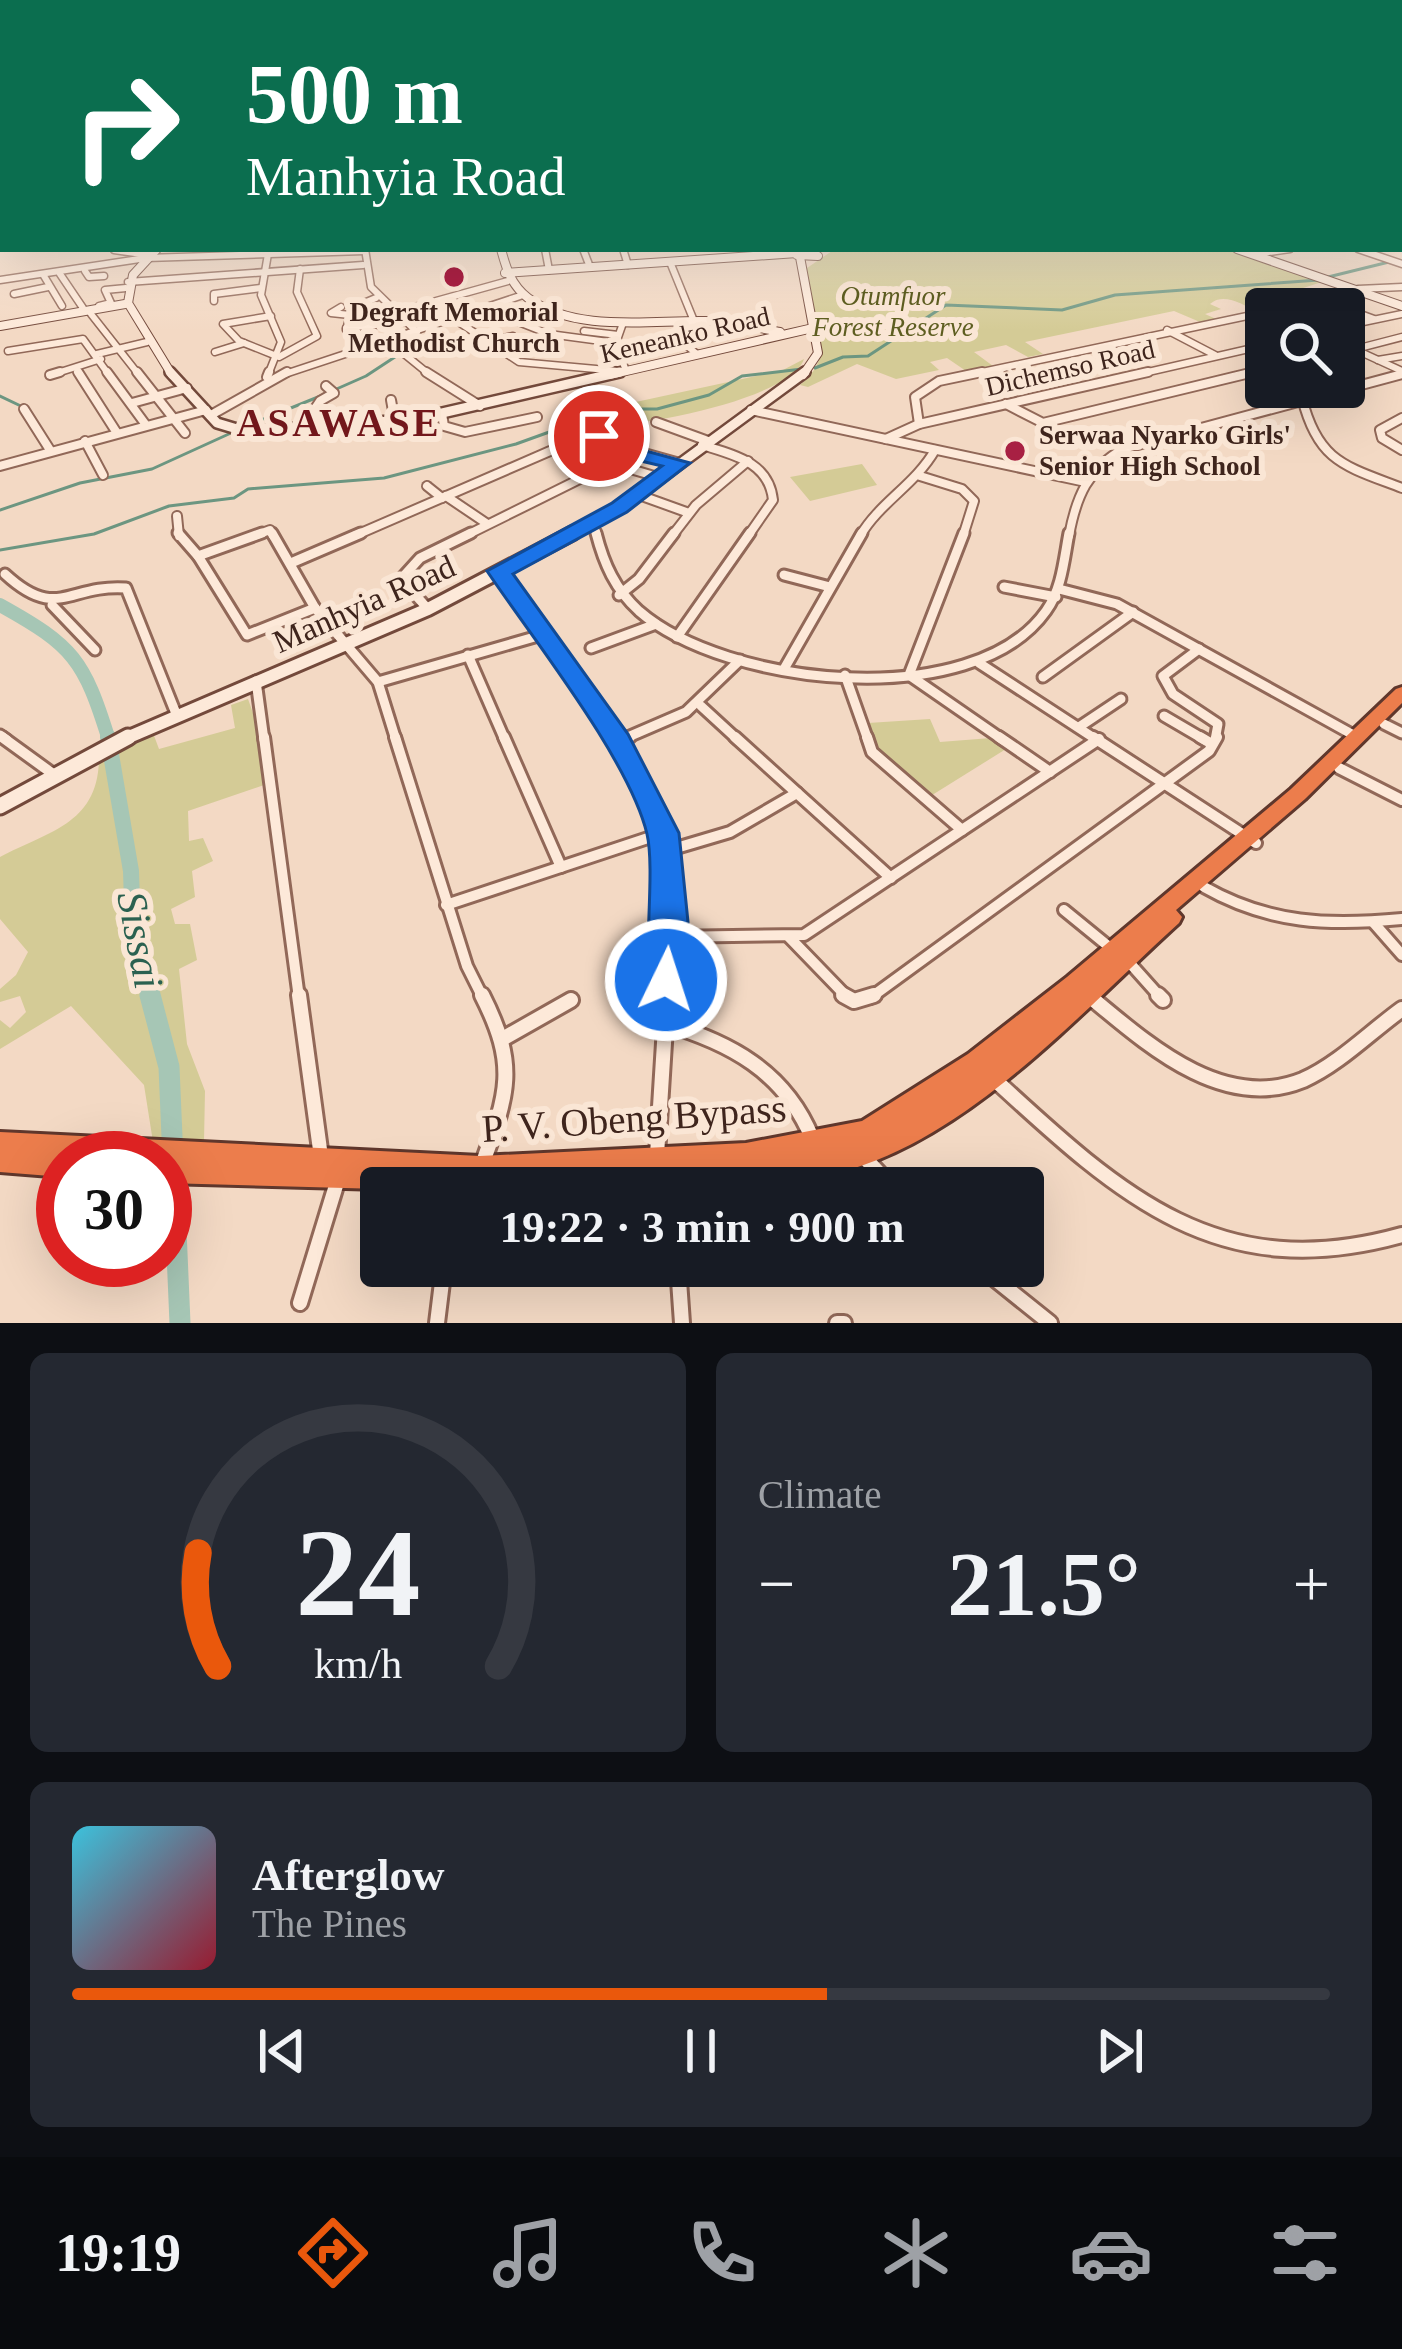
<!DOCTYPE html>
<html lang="en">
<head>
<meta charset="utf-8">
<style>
  body { margin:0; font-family:"Times New Roman",serif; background:#242831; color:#f1f3f6; height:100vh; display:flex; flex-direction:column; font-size:45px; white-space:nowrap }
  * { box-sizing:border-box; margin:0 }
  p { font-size:39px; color:#9ea1a6 }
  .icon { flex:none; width:66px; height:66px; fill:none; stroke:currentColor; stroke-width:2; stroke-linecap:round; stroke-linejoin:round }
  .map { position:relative; height:1323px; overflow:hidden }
  .drawer { display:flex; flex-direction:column; gap:30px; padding:30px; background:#0d0f14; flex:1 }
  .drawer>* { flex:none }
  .hud { position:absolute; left:0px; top:0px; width:1404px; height:252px; box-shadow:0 12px 48px #0002; background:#0b6e4f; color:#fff; overflow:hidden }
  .tools { position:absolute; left:1245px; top:288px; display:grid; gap:24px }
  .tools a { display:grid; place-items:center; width:120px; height:120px; border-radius:12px; background:#171b24; box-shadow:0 12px 48px #0002; font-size:60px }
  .speed { position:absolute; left:36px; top:1131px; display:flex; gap:24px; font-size:60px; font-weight:700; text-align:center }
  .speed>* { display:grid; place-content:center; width:156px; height:156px; border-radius:50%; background:#171b24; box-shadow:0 12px 48px #0002; line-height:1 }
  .speed .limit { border:18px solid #d22; background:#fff; color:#111 }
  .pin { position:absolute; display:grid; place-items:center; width:102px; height:102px; color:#fff; margin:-51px; border:6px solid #fff; border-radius:50%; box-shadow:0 3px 12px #0007 }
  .me { position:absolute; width:132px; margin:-66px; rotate:4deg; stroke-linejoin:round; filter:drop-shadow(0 0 9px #0008) }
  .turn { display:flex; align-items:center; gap:42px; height:252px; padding:0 48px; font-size:54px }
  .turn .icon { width:156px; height:156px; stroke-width:2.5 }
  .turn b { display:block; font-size:84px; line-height:102px }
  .big { font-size:90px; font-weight:700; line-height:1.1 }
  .drawer .card { flex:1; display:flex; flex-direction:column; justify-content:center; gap:18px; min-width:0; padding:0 42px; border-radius:18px; background:#242831 }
  .drawer .dial { align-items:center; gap:0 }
  .dial svg { height:312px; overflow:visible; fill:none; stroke:#363941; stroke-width:7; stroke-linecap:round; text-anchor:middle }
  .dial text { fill:#f1f3f6; stroke:none }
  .song { display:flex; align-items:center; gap:36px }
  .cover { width:144px; height:144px; border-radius:18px; background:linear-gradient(135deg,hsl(190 70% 55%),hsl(350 70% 35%)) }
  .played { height:12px; border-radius:6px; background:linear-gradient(90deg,#ea580c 60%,#363941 60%) }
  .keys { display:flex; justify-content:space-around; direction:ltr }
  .heat { display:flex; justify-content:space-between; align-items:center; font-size:66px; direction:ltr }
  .drawer .tiles { flex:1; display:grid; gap:30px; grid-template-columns:1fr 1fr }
  .card:last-child { grid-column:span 2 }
  .trip { position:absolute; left:360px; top:1167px; width:684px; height:120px; border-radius:12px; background:#171b24; box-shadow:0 12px 48px #0002; font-weight:700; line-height:120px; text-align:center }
  .menu { display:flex; height:192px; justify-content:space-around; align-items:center; background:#090b0e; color:#9ea1a6 }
  .menu .icon { width:84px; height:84px }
  .menu .active { color:#ea580c }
  .menu b { font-size:54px; color:#f1f3f6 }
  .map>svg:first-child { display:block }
</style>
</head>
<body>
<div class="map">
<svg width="1402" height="1323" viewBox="0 0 1402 1323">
  <rect width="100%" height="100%" fill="#f3d9c4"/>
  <g fill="#d4cb96">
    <path d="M 835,249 L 1234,249 L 1328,280 L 1300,289 L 1331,299 C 1302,303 1280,293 1250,297 L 1270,309 L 1258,312 C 1243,305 1224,292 1210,304 L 1221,309 L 1205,314 L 1216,319 L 1200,322 L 1174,311 L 1025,342 L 1043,354 L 1028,357 L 1006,345 L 974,352 L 993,366 L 966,371 L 947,358 L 930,362 L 939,370 L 896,379 L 857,364 L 808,387 L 800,385 C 845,348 804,316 804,270 Z"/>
    <path d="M 804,359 C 791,399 631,431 583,425 C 571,423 560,433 549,430 L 608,408 L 783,370 Z"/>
    <path d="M 862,464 L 877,485 L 810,501 L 790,477 Z"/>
    <path d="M 248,699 L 258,727 L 264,785 L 188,811 L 189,841 L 203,838 L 213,861 L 192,871 L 195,897 L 171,909 L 175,924 L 190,924 L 197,960 L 179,969 L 187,1044 L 205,1091 L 204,1141 L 153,1142 L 144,1085 L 71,1006 L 0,1049 L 0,1020 L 10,1028 L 26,1012 L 20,996 L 0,1002 L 0,989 L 16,975 L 28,952 L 0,919 L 0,857 C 49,831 99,824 99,757 L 153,733 L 159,749 L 235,728 L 231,705 Z"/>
    <path d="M 930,719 L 940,742 L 991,738 L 1006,749 L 929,797 L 879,749 L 868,723 Z"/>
  </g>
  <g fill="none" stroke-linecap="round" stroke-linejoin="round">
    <g stroke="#6c9681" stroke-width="3">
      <path d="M 1328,277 L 1389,262"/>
      <path d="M 815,368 L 843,357 L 868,356 L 946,305 L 1062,310 L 1115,295 L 1319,280"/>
      <path d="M 332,391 L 366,376 L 439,328"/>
      <path d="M 0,396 L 25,408"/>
      <path d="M 244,427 L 323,395"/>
      <path d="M 0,510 L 80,483 L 152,469 L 231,433"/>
      <path d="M 0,550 L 94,534 L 169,506 L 234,498 L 248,489 L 384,478 L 516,444 L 613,409 L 657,409 L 709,395 L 742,376 L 802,369"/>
    </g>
    <path stroke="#a6c6b5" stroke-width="14" d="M 0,605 C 74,646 84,660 109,740"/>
    <path stroke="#a6c6b5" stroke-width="16" d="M 108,737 L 131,871 L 133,933 L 150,998"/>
    <path stroke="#a6c6b5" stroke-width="21" d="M 150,995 L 169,1067 L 180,1323"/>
    <defs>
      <g id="street-far4">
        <path d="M 365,249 L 371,287 L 417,332"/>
        <path d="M 545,249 L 549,270"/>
        <path d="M 583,249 L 590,267"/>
        <path d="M 623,249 L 628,265"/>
        <path d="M 1358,249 L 1402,264"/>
        <path d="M 114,250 L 149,255"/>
        <path d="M 1255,254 L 1290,249"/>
        <path d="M 670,262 L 694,321"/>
        <path d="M 85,271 L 89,277 L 104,276"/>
        <path d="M 60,274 L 83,308"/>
        <path d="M 44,276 L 62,306"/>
        <path d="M 0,280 L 146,258 L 364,251"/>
        <path d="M 128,282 L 363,265"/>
        <path d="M 14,294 L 48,287"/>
        <path d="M 214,301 L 214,294 L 261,288"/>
        <path d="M 1333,303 L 1358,289 L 1402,287"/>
        <path d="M 99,306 L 111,303 L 105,290 L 126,288"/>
        <path d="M 341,307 L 331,313 L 350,315"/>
        <path d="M 1285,309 L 1328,302 L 1374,319"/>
        <path d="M 488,310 L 549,334 L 616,343"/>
        <path d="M 393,313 L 508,281"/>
        <path d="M 91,314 L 139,375"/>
        <path d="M 271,316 L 223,324 L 239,341 L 279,357 L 317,336 L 297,292 L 300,269"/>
        <path d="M 457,321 L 519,362 L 618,371"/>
        <path d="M 623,323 L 616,343 L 626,371"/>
        <path d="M 1344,326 L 1402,314"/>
        <path d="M 346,328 L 405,322"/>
        <path d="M 346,330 L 352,308 L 376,298"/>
        <path d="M 1167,330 L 1215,355"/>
        <path d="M 584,331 L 618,335"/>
        <path d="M 677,338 L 697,354"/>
        <path d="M 387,340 L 430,375"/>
        <path d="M 489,341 L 513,336"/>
        <path d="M 1354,349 L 1402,371"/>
        <path d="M 8,351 L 83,339 L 109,375"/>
        <path d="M 215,352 L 244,343"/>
        <path d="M 1344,352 L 1402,337"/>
        <path d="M 97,354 L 147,342"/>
        <path d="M 1378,360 L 1402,356"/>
        <path d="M 51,375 L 101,359"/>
        <path d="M 268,375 L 281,342 L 261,295 L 268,254"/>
        <path d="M 282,375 L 523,295"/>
        <path d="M 968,375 L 1266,312"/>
        <path d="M 1135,375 L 1266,345"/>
        <path d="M 1242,375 L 1266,369"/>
      </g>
      <g id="street-far3">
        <path d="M 78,372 L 117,433"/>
        <path d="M 107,372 L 146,425"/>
        <path d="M 137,372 L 185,433"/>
        <path d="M 426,372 L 480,406"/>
        <path d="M 50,375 L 60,372"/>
        <path d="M 267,377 L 269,372"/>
        <path d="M 1302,398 C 1318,462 1345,466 1402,488"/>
        <path d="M 391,400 L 395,422"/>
        <path d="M 132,403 L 187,388"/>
        <path d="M 1006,404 L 1043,423 L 1254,372"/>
        <path d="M 24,409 L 50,450"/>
        <path d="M 751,410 L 1081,481"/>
        <path d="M 442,414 L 444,426 L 465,432 L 537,417"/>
        <path d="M 211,415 L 287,372"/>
        <path d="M 1402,418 L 1380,430 L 1382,438 L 1402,450"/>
        <path d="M 656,422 L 708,441"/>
        <path d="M 919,424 L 915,397 L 939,381 L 982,372"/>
        <path d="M 629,427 L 594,439 L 680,463"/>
        <path d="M 300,431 L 320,401 L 334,393 L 326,386"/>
        <path d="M 886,439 L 919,424 L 1148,372"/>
        <path d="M 85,441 L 103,475"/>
        <path d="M 702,445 C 734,455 769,462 773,500 L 748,536"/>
        <path d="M 0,466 L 206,410"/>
        <path d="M 920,476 L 962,489 L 974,501 L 963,536"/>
        <path d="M 427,486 L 442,498"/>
        <path d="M 639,495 L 689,513"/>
        <path d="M 446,496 L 486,523"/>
        <path d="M 177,516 L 179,536"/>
        <path d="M 593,521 L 597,536"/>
        <path d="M 254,536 L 270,530 L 273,536"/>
        <path d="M 354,536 L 557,448"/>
        <path d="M 465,536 L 600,469 L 627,468 L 661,478"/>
        <path d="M 672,536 L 696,505 L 748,461"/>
        <path d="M 860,536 C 880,502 915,485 935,450"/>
        <path d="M 1069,536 C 1076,497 1088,469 1123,449 L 1402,374"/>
      </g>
      <g id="street-far2">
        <path d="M 178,533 L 198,556"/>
        <path d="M 262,533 L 198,556 L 247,635 L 315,608"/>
        <path d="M 272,533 L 315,608"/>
        <path d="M 596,533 C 604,564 615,589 639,611 C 725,686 973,714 1046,611 C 1062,589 1064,559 1069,533"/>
        <path d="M 964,533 L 909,675 L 1003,740"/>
        <path d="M 291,563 L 361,533"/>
        <path d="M 499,571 L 616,740"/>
        <path d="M 5,574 C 57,622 68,584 126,588 L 177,716"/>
        <path d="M 784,575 L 830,587"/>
        <path d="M 1004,587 L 1056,597"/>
        <path d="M 1059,589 L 1117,604 L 1357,737"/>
        <path d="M 619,595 L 639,579 L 674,533"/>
        <path d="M 52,605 L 95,650"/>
        <path d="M 315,608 L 378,682 L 396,740"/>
        <path d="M 428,609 L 401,579 L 420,558 L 471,533"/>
        <path d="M 677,637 L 750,533"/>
        <path d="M 591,648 L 656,624"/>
        <path d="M 1199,649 L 1163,676 L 1173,694 L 1218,724 L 1215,740"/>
        <path d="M 468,655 L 505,740"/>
        <path d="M 979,663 L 1097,740"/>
        <path d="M 784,669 L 862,533"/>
        <path d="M 845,675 L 868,740"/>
        <path d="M 1043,677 L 1133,612"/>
        <path d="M 256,681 L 264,740"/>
        <path d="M 378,682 L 545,634"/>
        <path d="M 701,706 L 738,740"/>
        <path d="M 1164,716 L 1205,740"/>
        <path d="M 1384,724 L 1402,733"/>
        <path d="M 1079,727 L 1121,699"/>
        <path d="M 0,735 L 7,740"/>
        <path d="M 621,740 L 686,712 L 740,660"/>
      </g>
      <g id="street-far1">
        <path d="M 2,737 L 53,774"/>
        <path d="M 264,737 L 299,998"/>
        <path d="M 395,737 L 467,966 L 483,998"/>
        <path d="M 504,737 L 561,867"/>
        <path d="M 614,737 C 672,834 673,888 666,998"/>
        <path d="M 735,737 L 891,878"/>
        <path d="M 867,737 L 872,752 L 962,830"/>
        <path d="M 999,737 L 1050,772"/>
        <path d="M 1093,737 L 1256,843"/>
        <path d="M 1200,737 L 1212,744"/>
        <path d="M 617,741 L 630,737"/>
        <path d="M 1339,768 L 1402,800"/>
        <path d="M 666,851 L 730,832 L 797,793"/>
        <path d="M 1204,887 C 1269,924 1329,926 1402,919"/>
        <path d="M 446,905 L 663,833"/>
        <path d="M 1064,910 L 1113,950"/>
        <path d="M 1373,922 L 1402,955"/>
        <path d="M 669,937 L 804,935 L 1099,739"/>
        <path d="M 789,937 L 848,998"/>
        <path d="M 1128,961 L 1161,998"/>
        <path d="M 1087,994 L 1092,998"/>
        <path d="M 870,998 L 1209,751 L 1217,737"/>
      </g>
      <g id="street">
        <path d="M 299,995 L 321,1157"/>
        <path d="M 482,995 C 518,1066 508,1093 482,1165"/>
        <path d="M 843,995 L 854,1001 L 874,995"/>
        <path d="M 1088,995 C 1146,1043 1222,1113 1303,1080 C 1339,1064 1370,1032 1402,1009"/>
        <path d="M 1158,995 L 1163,1000"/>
        <path d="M 663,1023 C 730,1042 785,1072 812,1138"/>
        <path d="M 504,1038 L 571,1000"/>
        <path d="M 994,1079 C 1122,1197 1219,1286 1402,1235"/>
        <path d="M 657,1155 L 667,995"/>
        <path d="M 864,1157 L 893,1188"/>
        <path d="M 678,1266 L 682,1323"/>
        <path d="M 979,1266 L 1050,1323"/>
        <path d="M 300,1303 L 338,1179"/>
        <path d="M 437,1323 L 444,1266"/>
        <path d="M 837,1323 L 844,1323"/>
      </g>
      <g id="secondary-far3">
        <path d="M 157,249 L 133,275 L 128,303 L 172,375"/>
        <path d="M 501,249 C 506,268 511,285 528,298 C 575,333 650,320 705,321 C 730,321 755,327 780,332"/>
        <path d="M 1237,249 L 1402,306"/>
        <path d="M 809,251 L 818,256 L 797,255 Z"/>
        <path d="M 800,257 L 818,353 L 803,375"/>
        <path d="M 505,273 L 797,253"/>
        <path d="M 0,326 L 125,304"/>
        <path d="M 609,375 L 813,328"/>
      </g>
      <g id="secondary-far2">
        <path d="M 170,372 L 217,423 L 247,432 L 416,419 L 620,372"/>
        <path d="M 567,536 L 620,508 L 805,372"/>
      </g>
      <path id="secondary-far1" d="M 122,740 L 428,609 L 573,533"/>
      <path id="secondary" d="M 0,806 L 128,737"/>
      <path id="highway" d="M 1402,687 L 1402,703 L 1305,799 L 1176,910 L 1182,917 L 1179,923 C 1083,1010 969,1139 841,1172 C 813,1179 778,1176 749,1178 C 676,1183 602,1188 529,1188 L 524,1180 L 504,1181 L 501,1188 L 381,1189 L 165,1183 L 165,1158 L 63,1158 L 63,1177 L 0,1172 L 0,1132 L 480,1156 L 746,1143 L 862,1121 L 968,1054 L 1067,977 L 1291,789 L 1396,689 Z"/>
    </defs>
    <use href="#street-far4" stroke="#916858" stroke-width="9"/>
    <use href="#street-far3" stroke="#916858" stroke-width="12"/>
    <use href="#street-far2" stroke="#916858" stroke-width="15"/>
    <use href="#street-far1" stroke="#916858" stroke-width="16"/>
    <use href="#street" stroke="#916858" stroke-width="20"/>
    <use href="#secondary-far3" stroke="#73493b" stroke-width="10"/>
    <use href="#secondary-far2" stroke="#73493b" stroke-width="14"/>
    <use href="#secondary-far1" stroke="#73493b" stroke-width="18"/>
    <use href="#secondary" stroke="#73493b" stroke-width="21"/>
    <use href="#highway" stroke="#5f372c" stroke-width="6"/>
    <use href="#street-far4" stroke="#fde9d9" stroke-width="6"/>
    <use href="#street-far3" stroke="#fde9d9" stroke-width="8"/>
    <use href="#street-far2" stroke="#fde9d9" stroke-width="9"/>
    <use href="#street-far1" stroke="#fde9d9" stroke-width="10"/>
    <use href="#street" stroke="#fde9d9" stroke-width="14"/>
    <use href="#secondary-far3" stroke="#fde9d9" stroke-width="8"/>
    <use href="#secondary-far2" stroke="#fde9d9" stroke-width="9"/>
    <use href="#secondary-far1" stroke="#fde9d9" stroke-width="12"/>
    <use href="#secondary" stroke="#fde9d9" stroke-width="15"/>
    <use href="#highway" fill="#ec7d4c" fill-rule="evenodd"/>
  </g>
  <linearGradient id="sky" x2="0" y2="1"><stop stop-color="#8dbbd4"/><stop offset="0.44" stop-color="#faeee4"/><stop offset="1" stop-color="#faeee4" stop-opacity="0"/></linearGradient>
  <rect width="1402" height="331" fill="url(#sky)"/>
  <path fill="#1a73e8" stroke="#114b97" stroke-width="3" d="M 599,430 L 609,441 L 690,463 L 627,512 L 513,574 L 628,734 L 679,833 L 688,922 L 679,991 L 666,996 L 653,991 C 641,967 656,873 647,834 C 629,759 532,638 487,571 L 612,503 L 662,466 L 594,450 L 584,439 Z"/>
  <g fill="#a82043" stroke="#fae6d5" stroke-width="4.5">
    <circle cx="454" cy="277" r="12"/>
    <circle cx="1015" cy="451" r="12"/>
  </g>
  <g text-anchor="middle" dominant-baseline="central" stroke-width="12" stroke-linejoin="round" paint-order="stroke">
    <g font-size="27" font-style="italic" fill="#5e5e21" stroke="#fae6d5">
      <text x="893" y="296">Otumfuor<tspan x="893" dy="31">Forest Reserve</tspan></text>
    </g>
    <g font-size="27" font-weight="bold" fill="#3f251d" stroke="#fae6d5">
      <text x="454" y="312">Degraft Memorial<tspan x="454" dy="31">Methodist Church</tspan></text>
      <text x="1039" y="435" text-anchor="start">Serwaa Nyarko Girls'<tspan x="1039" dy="31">Senior High School</tspan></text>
    </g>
    <g font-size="27" fill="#3f251d" stroke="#fae6d5">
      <text transform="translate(685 335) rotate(-13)">Keneanko Road</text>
      <text transform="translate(1070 368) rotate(-13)">Dichemso Road</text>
    </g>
    <g font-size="33" fill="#3f251d" stroke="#fae6d5">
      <text transform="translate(364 604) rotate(-24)">Manhyia Road</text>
    </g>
    <g font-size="39" font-weight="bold" letter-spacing="3" fill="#72171b" stroke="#fae6d5">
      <text x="339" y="422">ASAWASE</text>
    </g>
    <g font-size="39" fill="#3f251d" stroke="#fae6d5">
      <text transform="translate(634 1118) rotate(-4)">P. V. Obeng Bypass</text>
    </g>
    <g font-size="42" font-style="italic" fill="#2b6150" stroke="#fae6d5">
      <text transform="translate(140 940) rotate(79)">Sissai</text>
    </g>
  </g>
</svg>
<div class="tools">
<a><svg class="icon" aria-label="search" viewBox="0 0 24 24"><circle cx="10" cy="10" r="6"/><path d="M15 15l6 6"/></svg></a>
</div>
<div class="speed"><div class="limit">30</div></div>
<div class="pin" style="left:599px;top:436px;background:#d93025"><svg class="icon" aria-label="arrive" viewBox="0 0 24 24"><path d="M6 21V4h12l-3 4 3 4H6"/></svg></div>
<svg class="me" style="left:666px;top:980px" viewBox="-20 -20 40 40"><circle r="17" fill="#1a73e8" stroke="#fff" stroke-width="3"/><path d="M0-11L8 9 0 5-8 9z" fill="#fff"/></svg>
<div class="trip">19:22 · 3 min · 900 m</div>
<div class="hud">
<div class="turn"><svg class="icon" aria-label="right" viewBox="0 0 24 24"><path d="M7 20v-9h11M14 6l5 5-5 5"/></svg><div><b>500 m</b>Manhyia Road</div></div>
</div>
</div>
<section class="drawer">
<div class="tiles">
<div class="card dial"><svg viewBox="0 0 100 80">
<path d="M14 69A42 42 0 1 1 86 69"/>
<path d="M14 69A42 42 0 0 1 9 40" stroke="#ea580c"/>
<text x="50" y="56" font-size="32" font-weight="700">24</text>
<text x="50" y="72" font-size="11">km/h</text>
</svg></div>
<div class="card"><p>Climate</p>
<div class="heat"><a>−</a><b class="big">21.5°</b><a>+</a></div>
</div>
<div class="card">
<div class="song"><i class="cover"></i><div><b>Afterglow</b><p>The Pines</p></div></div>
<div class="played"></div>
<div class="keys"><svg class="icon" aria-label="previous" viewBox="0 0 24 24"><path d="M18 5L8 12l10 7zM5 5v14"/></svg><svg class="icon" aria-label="pause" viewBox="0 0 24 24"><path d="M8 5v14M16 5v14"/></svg><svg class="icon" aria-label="next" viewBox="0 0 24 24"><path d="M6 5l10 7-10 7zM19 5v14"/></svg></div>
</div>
</div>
</section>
<nav class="menu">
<b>19:19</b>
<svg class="icon active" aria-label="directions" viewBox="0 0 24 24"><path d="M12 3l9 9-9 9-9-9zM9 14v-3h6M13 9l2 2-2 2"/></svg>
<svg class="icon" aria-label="music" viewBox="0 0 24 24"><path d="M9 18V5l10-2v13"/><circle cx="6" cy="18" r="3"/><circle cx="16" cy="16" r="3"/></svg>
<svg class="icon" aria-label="phone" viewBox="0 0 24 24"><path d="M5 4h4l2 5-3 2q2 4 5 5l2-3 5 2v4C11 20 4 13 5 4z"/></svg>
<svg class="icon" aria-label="climate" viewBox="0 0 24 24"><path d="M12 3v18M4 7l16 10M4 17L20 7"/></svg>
<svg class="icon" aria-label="car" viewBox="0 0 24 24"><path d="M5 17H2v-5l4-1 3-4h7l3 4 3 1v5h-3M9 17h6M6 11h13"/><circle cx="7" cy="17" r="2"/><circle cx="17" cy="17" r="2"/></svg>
<svg class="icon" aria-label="filters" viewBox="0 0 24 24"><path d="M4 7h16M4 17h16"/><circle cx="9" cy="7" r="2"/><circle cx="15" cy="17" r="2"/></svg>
</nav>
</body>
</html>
